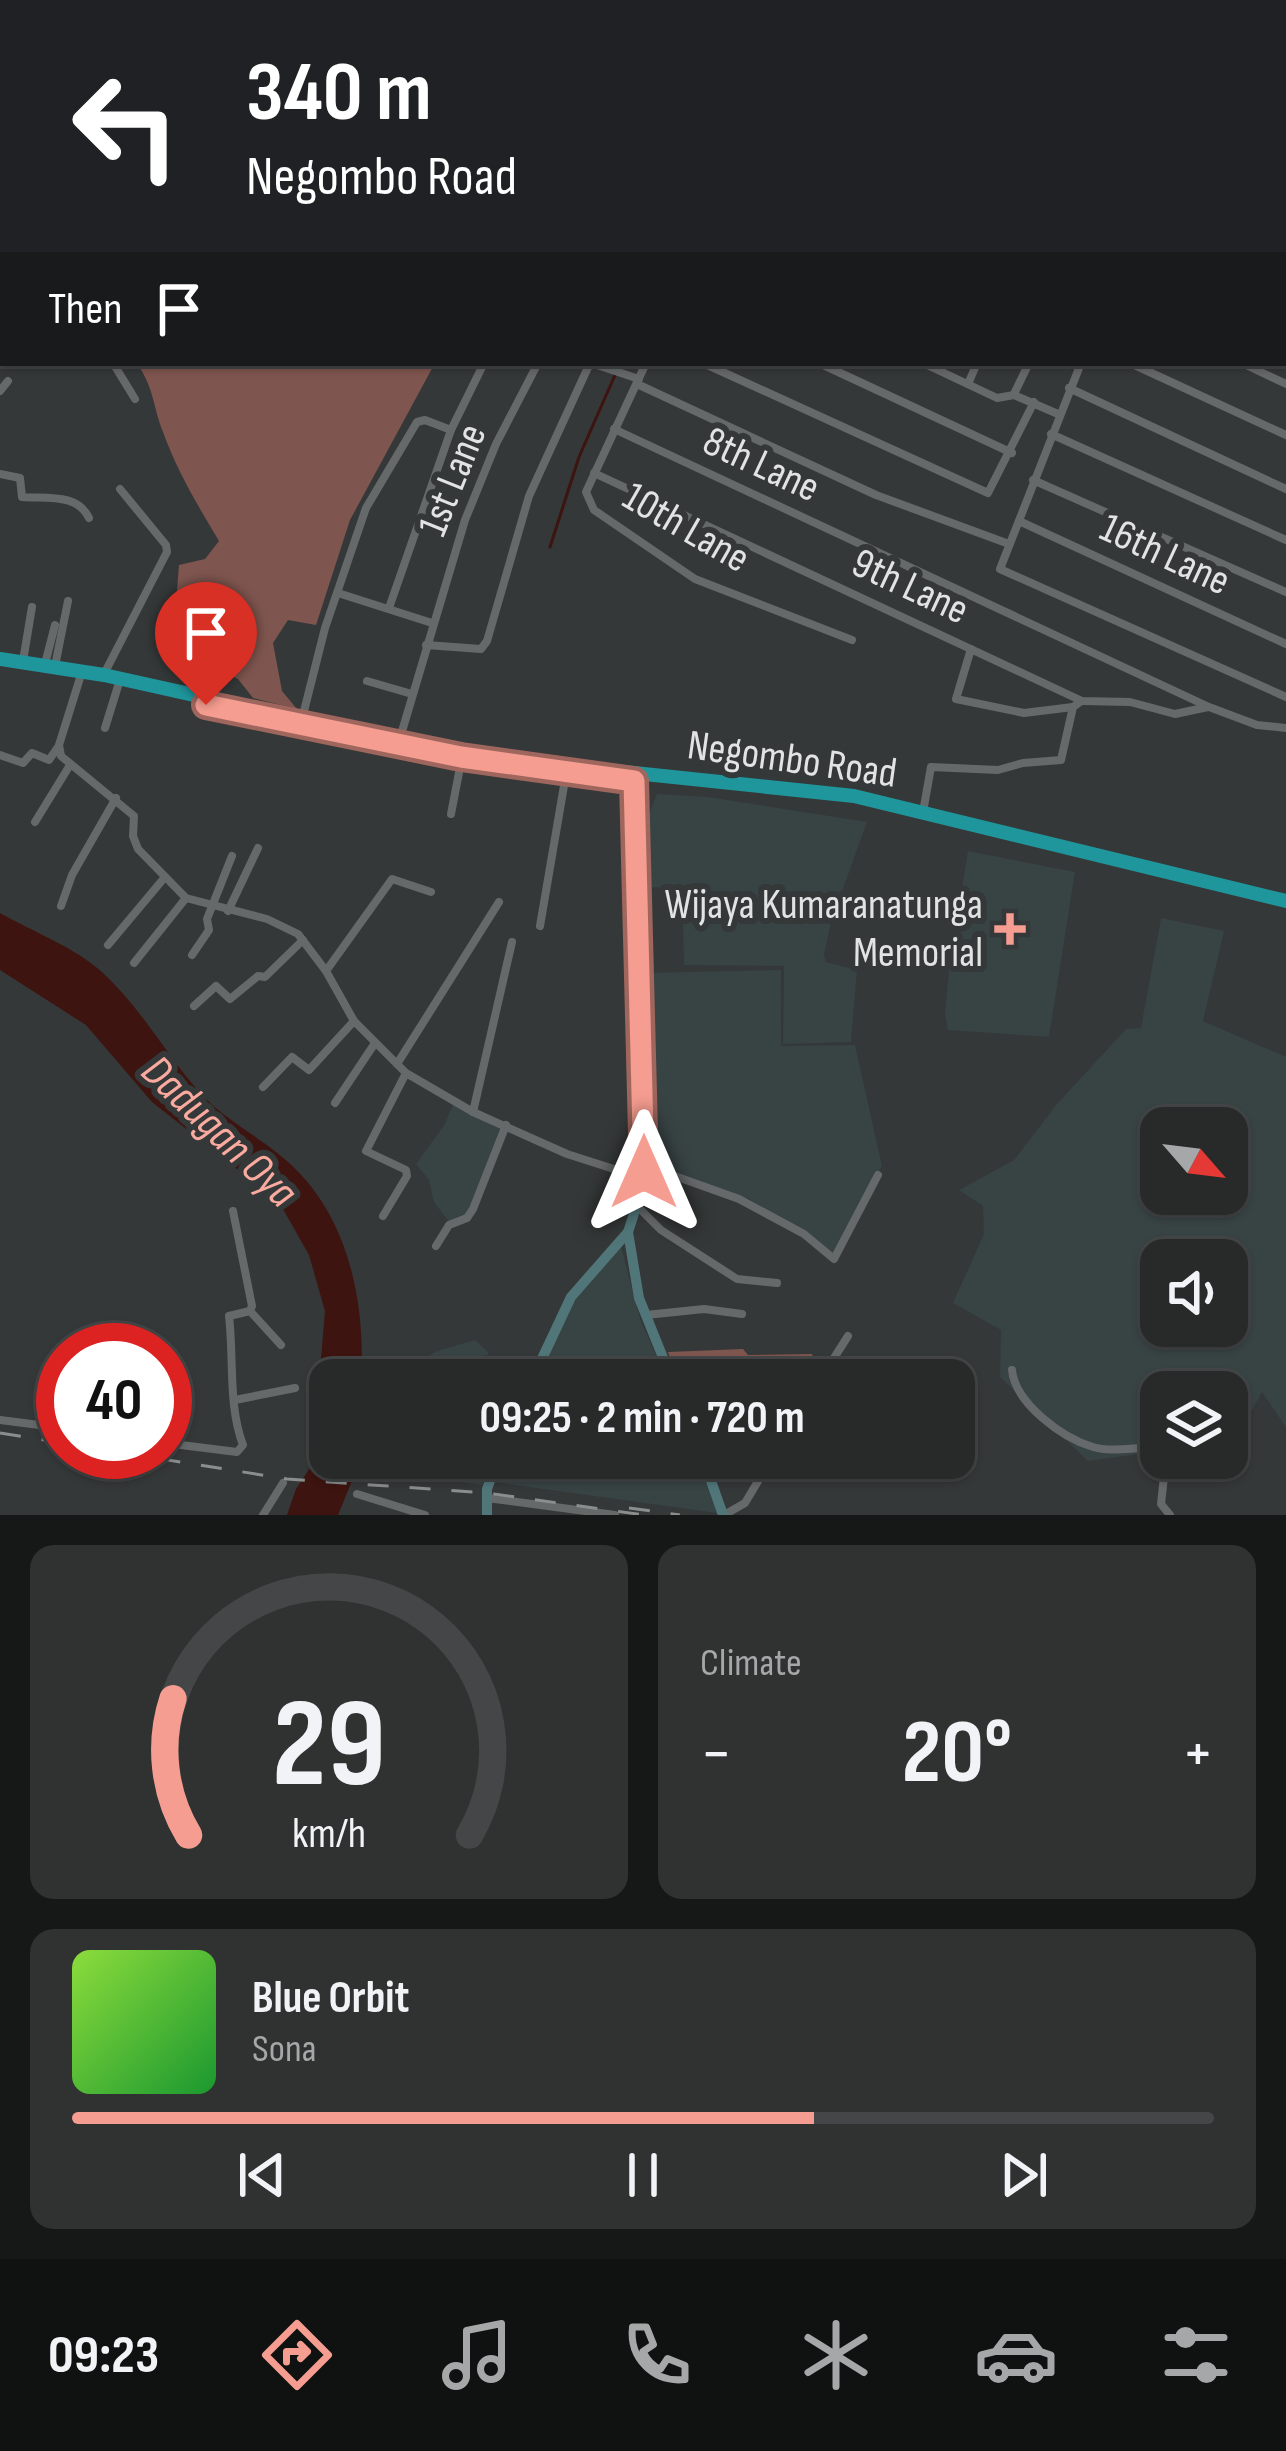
<!DOCTYPE html>
<html lang="en">
<head>
<meta charset="utf-8">
<style>
  body { margin:0; font-family:"Sofia Sans Condensed",sans-serif; background:#303232; color:#f1f3f6; height:100vh; display:flex; flex-direction:column; font-size:45px; white-space:nowrap }
  * { box-sizing:border-box; margin:0 }
  p { font-size:39px; color:#a5a7a8 }
  .icon { flex:none; width:66px; height:66px; fill:none; stroke:currentColor; stroke-width:2; stroke-linecap:round; stroke-linejoin:round }
  .map { position:relative; height:1515px; overflow:hidden }
  .sheet { display:flex; flex-direction:column; gap:30px; padding:30px; background:#161717; flex:1 }
  .sheet>* { flex:none }
  .top-card { position:absolute; left:0px; top:0px; width:1287px; height:366px; box-shadow:0 3px 9px #0004,0 0 0 3px #444647; background:#202124; color:#fff; overflow:hidden }
  .needle { width:78px; rotate:118deg }
  .buttons { position:absolute; left:1140px; top:1107px; display:grid; gap:24px }
  .buttons a { display:grid; place-items:center; width:108px; height:108px; border-radius:24px; background:#282a2a; box-shadow:0 3px 9px #0004,0 0 0 3px #444647; font-size:60px }
  .speed { position:absolute; left:36px; top:1323px; display:flex; gap:24px; font-size:60px; font-weight:700; text-align:center }
  .speed>* { display:grid; place-content:center; width:156px; height:156px; border-radius:50%; background:#282a2a; box-shadow:0 3px 9px #0004,0 0 0 3px #444647; line-height:1 }
  .speed .limit { border:18px solid #d22; background:#fff; color:#111 }
  .pin { position:absolute; display:grid; place-items:center; width:102px; height:102px; color:#fff; margin:-123px -51px; border-radius:50% 50% 50% 0; rotate:-45deg; box-shadow:0 0 12px #0007 }
  .pin .icon { rotate:45deg }
  .me { position:absolute; width:132px; margin:-66px; rotate:0deg; stroke-linejoin:round; filter:drop-shadow(0 0 9px #0008) }
  .turn { display:flex; align-items:center; gap:42px; height:252px; padding:0 48px; font-size:54px }
  .turn .icon { width:156px; height:156px; stroke-width:2.5 }
  .turn b { display:block; font-size:84px; line-height:102px }
  .then { display:flex; align-items:center; height:114px; padding:0 48px; background:#0003; gap:24px; font-size:45px }
  .big { font-size:90px; font-weight:700; line-height:1.1 }
  .sheet .widget { flex:1; display:flex; flex-direction:column; justify-content:center; gap:18px; min-width:0; padding:0 42px; border-radius:24px; background:#303232 }
  .sheet .dial { align-items:center; gap:0 }
  .dial svg { height:312px; overflow:visible; fill:none; stroke:#444647; stroke-width:7; stroke-linecap:round; text-anchor:middle }
  .dial text { fill:#f1f3f6; stroke:none }
  .song { display:flex; align-items:center; gap:36px }
  .cover { width:144px; height:144px; border-radius:18px; background:linear-gradient(135deg,hsl(90 70% 55%),hsl(130 70% 35%)) }
  .played { height:12px; border-radius:6px; background:linear-gradient(90deg,#f59d90 65%,#444647 65%) }
  .keys { display:flex; justify-content:space-around; direction:ltr }
  .heat { display:flex; justify-content:space-between; align-items:center; font-size:66px; direction:ltr }
  .sheet .tiles { flex:1; display:grid; gap:30px; grid-template-columns:1fr 1fr }
  .widget:last-child { grid-column:span 2 }
  .trip { position:absolute; left:309px; top:1359px; width:666px; height:120px; border-radius:24px; background:#282a2a; box-shadow:0 3px 9px #0004,0 0 0 3px #444647; font-weight:700; line-height:120px; text-align:center }
  .dock { display:flex; height:192px; justify-content:space-around; align-items:center; background:#101111; color:#a5a7a8 }
  .dock .icon { width:84px; height:84px }
  .dock .on { color:#f59d90 }
  .dock b { font-size:54px; color:#f1f3f6 }
  .map>svg:first-child { display:block }
</style>
</head>
<body>
<div class="map">
<svg width="1286" height="1515" viewBox="0 0 1286 1515">
  <rect width="100%" height="100%" fill="#353838"/>
  <g fill="#384344" fill-rule="evenodd">
    <path d="M 657,794 L 708,797 L 867,822 L 831,922 L 824,955 L 826,962 L 857,970 L 851,1042 L 783,1044 L 784,966 L 684,965 L 682,888 L 639,887 L 640,823 L 646,821 Z"/>
    <path d="M 968,851 L 1075,872 L 1049,1037 L 948,1030 L 945,1014 L 950,959 Z"/>
    <path d="M 1161,918 L 1224,931 L 1203,1021 L 1286,1057 L 1286,1427 L 1262,1392 L 1234,1442 L 1227,1443 L 1227,1392 L 1161,1392 L 1161,1451 L 1088,1461 L 1000,1377 L 1001,1330 L 953,1303 L 984,1234 L 983,1206 L 959,1190 L 1014,1160 L 1057,1104 L 1126,1029 L 1141,1028 ZM 1161,1128 L 1227,1128 L 1227,1194 L 1161,1194 ZM 1161,1260 L 1227,1260 L 1227,1326 L 1161,1326 Z"/>
    <path d="M 781,970 L 781,1046 L 855,1045 L 882,1166 L 832,1255 L 749,1199 L 647,1172 L 644,973 Z"/>
    <path d="M 453,1104 L 501,1127 L 468,1213 L 450,1223 L 434,1202 L 429,1180 L 416,1164 L 445,1124 Z"/>
    <path d="M 621,1247 L 640,1319 L 667,1380 L 535,1380 L 570,1305 Z"/>
    <path d="M 475,1340 L 489,1353 L 472,1373 L 487,1380 L 405,1380 L 411,1367 L 437,1351 Z"/>
    <path d="M 387,1458 L 493,1458 L 482,1485 L 396,1473 Z"/>
    <path d="M 503,1458 L 702,1458 L 717,1513 L 493,1482 Z"/>
  </g>
  <g fill="#7f554f">
    <path d="M 137,363 L 435,363 L 350,520 L 316,625 L 288,620 L 273,643 L 282,691 L 297,709 L 253,698 L 238,679 L 219,669 L 201,642 L 173,627 L 156,648 L 176,604 L 179,565 L 205,559 L 219,541 C 198,506 177,471 163,432 C 152,403 155,391 137,363 Z"/>
    <path d="M 743,1349 L 748,1355 L 812,1354 L 814,1360 L 796,1380 L 678,1380 L 668,1352 Z"/>
  </g>
  <path fill="#3d140f" d="M 0,913 C 33,932 75,947 103,973 C 141,1008 167,1056 201,1094 C 223,1118 256,1135 281,1156 C 347,1209 366,1299 361,1380 L 330,1380 L 330,1458 L 357,1458 L 356,1471 L 338,1515 L 287,1515 L 296,1489 L 312,1465 L 325,1311 L 309,1255 L 279,1202 L 152,1102 L 86,1025 L 0,970 Z"/>
  <g fill="none" stroke-linecap="round" stroke-linejoin="round">
    <g stroke="#3d140f" stroke-width="3">
      <path d="M 763,3 L 764,0"/>
      <path d="M 550,547 L 579,457 L 615,375"/>
    </g>
    <path stroke="#3d140f" stroke-width="8" d="M 666,3 L 667,0"/>
    <g stroke="#66696a" stroke-width="8">
      <path d="M 63,3 L 63,0"/>
      <path d="M 0,246 L 3,236"/>
      <path d="M 1284,283 L 1286,284"/>
      <path d="M 0,286 L 3,288"/>
      <path d="M 1284,329 L 1286,330"/>
      <path d="M 113,363 L 135,399"/>
      <path d="M 591,363 L 639,379"/>
      <path d="M 646,363 L 586,492 L 594,510 L 695,579 L 852,640"/>
      <path d="M 703,363 L 988,493 L 1034,402"/>
      <path d="M 819,363 L 1012,453"/>
      <path d="M 923,363 L 997,398 L 1014,395 L 1058,414"/>
      <path d="M 1081,363 L 1000,569 L 1286,697"/>
      <path d="M 1130,363 L 1286,435"/>
      <path d="M 1242,363 L 1286,384"/>
      <path d="M 637,384 L 876,495 L 1009,544"/>
      <path d="M 968,384 L 977,363"/>
      <path d="M 1069,388 L 1286,489"/>
      <path d="M 0,391 L 8,381"/>
      <path d="M 1014,394 L 1029,363"/>
      <path d="M 614,429 L 1209,707 L 1257,725 L 1286,728"/>
      <path d="M 1051,434 L 1286,540"/>
      <path d="M 594,473 L 1082,701 L 1130,702 L 1175,714 L 1208,707"/>
      <path d="M 0,474 L 20,478 L 22,497 C 47,499 77,493 89,518"/>
      <path d="M 1033,480 L 1286,592"/>
      <path d="M 1019,521 L 1286,644"/>
      <path d="M 338,593 L 432,623"/>
      <path d="M 389,608 L 451,430 L 484,363"/>
      <path d="M 426,645 L 481,649 L 487,641 L 529,496 L 590,363"/>
      <path d="M 971,649 L 956,699 L 1024,713 L 1073,707"/>
      <path d="M 23,661 L 32,607"/>
      <path d="M 45,664 L 55,625"/>
      <path d="M 55,666 L 68,601"/>
      <path d="M 104,674 L 167,552 L 166,545 L 120,489"/>
      <path d="M 80,678 L 59,745 L 61,756 L 134,816 L 133,836 L 138,849 L 186,898 L 267,919 L 298,934 L 326,971 L 354,1021 L 406,1073 L 473,1112 L 567,1154 L 642,1178"/>
      <path d="M 367,681 L 412,694"/>
      <path d="M 302,719 L 325,628 L 366,508 L 417,422 L 425,420 L 451,430"/>
      <path d="M 105,728 L 118,686"/>
      <path d="M 400,738 L 465,520 L 496,444 L 538,363"/>
      <path d="M 0,755 L 23,763 L 32,753 L 49,760 L 58,747"/>
      <path d="M 923,812 L 931,767 L 998,770 L 1023,763 L 1061,760 L 1073,707 L 1080,702"/>
      <path d="M 451,814 L 462,757"/>
      <path d="M 35,822 L 70,765"/>
      <path d="M 61,906 L 72,875 L 116,798"/>
      <path d="M 228,911 L 258,848"/>
      <path d="M 540,926 L 566,774"/>
      <path d="M 108,945 L 165,877"/>
      <path d="M 192,955 L 209,930 L 207,919 L 232,856"/>
      <path d="M 134,963 L 186,898"/>
      <path d="M 326,971 L 392,879 L 431,892"/>
      <path d="M 194,1006 L 216,986 L 230,999 L 258,976 L 265,977 L 303,940"/>
      <path d="M 397,1064 L 499,902"/>
      <path d="M 263,1087 L 292,1057 L 309,1070 L 354,1021"/>
      <path d="M 335,1103 L 375,1043"/>
      <path d="M 473,1112 L 512,942"/>
      <path d="M 644,1165 L 739,1199 L 804,1234 L 834,1259 L 878,1175"/>
      <path d="M 638,1207 L 661,1230 L 737,1279 L 777,1283"/>
      <path d="M 383,1216 L 407,1176 L 406,1170 L 366,1151 L 406,1073"/>
      <path d="M 436,1246 L 449,1225 L 467,1218 L 473,1209 L 506,1125"/>
      <path d="M 250,1311 L 281,1345"/>
      <path d="M 646,1315 L 704,1309 L 742,1314"/>
      <path d="M 1012,1370 C 1015,1403 1062,1438 1093,1447 C 1113,1453 1140,1446 1161,1448"/>
      <path d="M 820,1380 L 848,1336"/>
      <path d="M 235,1400 L 295,1388"/>
      <path d="M 0,1420 L 63,1428"/>
      <path d="M 165,1443 L 237,1452 L 243,1445 C 228,1406 234,1358 229,1316 L 250,1311 L 252,1306 L 233,1211"/>
      <path d="M 1166,1458 L 1161,1504 L 1170,1515"/>
      <path d="M 357,1494 L 425,1515"/>
      <path d="M 487,1498 L 615,1515"/>
      <path d="M 263,1515 L 283,1483"/>
      <path d="M 724,1515 L 745,1503 L 772,1458"/>
    </g>
    <g stroke="#517679" stroke-width="10">
      <path d="M 628,1232 L 639,1298 L 672,1380"/>
      <path d="M 532,1380 L 571,1297 L 628,1232 L 642,1189 L 644,1128 L 635,773"/>
      <path d="M 703,1458 L 723,1515"/>
      <path d="M 487,1515 L 487,1489 L 498,1458"/>
    </g>
    <g stroke="#1f969c" stroke-width="14">
      <path d="M 0,9 L 3,10"/>
      <path d="M 0,22 L 3,23"/>
      <path d="M 1284,232 L 1286,233"/>
      <path d="M 1284,259 L 1286,259"/>
      <path d="M 0,659 L 104,675 L 302,719 L 520,761 L 854,796 L 1286,901"/>
    </g>
    <g stroke="#8b8e8e" stroke-width="3" stroke-dasharray="21 21" stroke-linecap="butt">
      <path d="M 0,1433 L 63,1443"/>
      <path d="M 118,1452 L 287,1479 L 487,1493 L 644,1515"/>
      <path d="M 629,1508 L 680,1515"/>
    </g>
  </g>
  <g fill="none" stroke-linecap="round" stroke-linejoin="round">
    <defs>
      <path id="route" d="M 206,705 L 461,757 L 634,781 L 644,1172"/>
    </defs>
    <use href="#route" stroke="#9f665e" stroke-width="30"/>
    <use href="#route" stroke="#f59d90" stroke-width="21"/>
  </g>
  <path fill="#f59d90" stroke="#353838" stroke-width="4.5" d="M1004 911h12v12h12v12h-12v12h-12v-12h-12v-12h12z"/>
  <g text-anchor="middle" dominant-baseline="central" stroke-width="12" stroke-linejoin="round" paint-order="stroke">
    <g font-size="42" fill="#e2e4e4" stroke="#353838">
      <text transform="translate(761 465) rotate(25)">8th Lane</text>
      <text transform="translate(453 480) rotate(-68)">1st Lane</text>
      <text transform="translate(686 528) rotate(30)">10th Lane</text>
      <text transform="translate(1165 555) rotate(25)">16th Lane</text>
      <text transform="translate(910 587) rotate(25)">9th Lane</text>
      <text transform="translate(792 760) rotate(8)">Negombo Road</text>
    </g>
    <g font-size="42" fill="#e2e4e4" stroke="#353838" text-anchor="end">
      <text x="983" y="905">Wijaya Kumaranatunga<tspan x="983" dy="48">Memorial</tspan></text>
    </g>
    <g font-size="45" font-style="italic" fill="#faaa9e" stroke="#353838">
      <text transform="translate(219 1132) rotate(44)">Dadugan Oya</text>
    </g>
  </g>
</svg>
<div class="buttons">
<a><svg class="needle" viewBox="-14 -14 28 28"><path d="M0-13l5 13h-10z" fill="#e53935"/><path d="M0 13l5-13h-10z" fill="#a5a7a8"/></svg></a>
<a><svg class="icon" aria-label="sound" viewBox="0 0 24 24"><path d="M4 9h4l5-4v14l-5-4H4zM17 9q2 3 0 6"/></svg></a>
<a><svg class="icon" aria-label="layers" viewBox="0 0 24 24"><path d="M12 4l9 5-9 5-9-5zM3 14l9 5 9-5"/></svg></a>
</div>
<div class="speed"><div class="limit">40</div></div>
<div class="pin" style="left:206px;top:705px;background:#d93025"><svg class="icon" aria-label="arrive" viewBox="0 0 24 24"><path d="M6 21V4h12l-3 4 3 4H6"/></svg></div>
<svg class="me" style="left:644px;top:1172px" viewBox="-20 -20 40 40"><path d="M0-17L14 15 0 8-14 15z" fill="#f59d90" stroke="#fff" stroke-width="4"/></svg>
<div class="trip">09:25 · 2 min · 720 m</div>
<div class="top-card">
<div class="turn"><svg class="icon" aria-label="left" viewBox="0 0 24 24"><path d="M17 20v-9H6M10 6l-5 5 5 5"/></svg><div><b>340 m</b>Negombo Road</div></div>
<div class="then">Then<svg class="icon" aria-label="arrive" viewBox="0 0 24 24"><path d="M6 21V4h12l-3 4 3 4H6"/></svg></div>
</div>
</div>
<section class="sheet">
<div class="tiles">
<div class="widget dial"><svg viewBox="0 0 100 80">
<path d="M14 69A42 42 0 1 1 86 69"/>
<path d="M14 69A42 42 0 0 1 10 34" stroke="#f59d90"/>
<text x="50" y="56" font-size="32" font-weight="700">29</text>
<text x="50" y="72" font-size="11">km/h</text>
</svg></div>
<div class="widget"><p>Climate</p>
<div class="heat"><a>−</a><b class="big">20°</b><a>+</a></div>
</div>
<div class="widget">
<div class="song"><i class="cover"></i><div><b>Blue Orbit</b><p>Sona</p></div></div>
<div class="played"></div>
<div class="keys"><svg class="icon" aria-label="previous" viewBox="0 0 24 24"><path d="M18 5L8 12l10 7zM5 5v14"/></svg><svg class="icon" aria-label="pause" viewBox="0 0 24 24"><path d="M8 5v14M16 5v14"/></svg><svg class="icon" aria-label="next" viewBox="0 0 24 24"><path d="M6 5l10 7-10 7zM19 5v14"/></svg></div>
</div>
</div>
</section>
<nav class="dock">
<b>09:23</b>
<svg class="icon on" aria-label="directions" viewBox="0 0 24 24"><path d="M12 3l9 9-9 9-9-9zM9 14v-3h6M13 9l2 2-2 2"/></svg>
<svg class="icon" aria-label="music" viewBox="0 0 24 24"><path d="M9 18V5l10-2v13"/><circle cx="6" cy="18" r="3"/><circle cx="16" cy="16" r="3"/></svg>
<svg class="icon" aria-label="phone" viewBox="0 0 24 24"><path d="M5 4h4l2 5-3 2q2 4 5 5l2-3 5 2v4C11 20 4 13 5 4z"/></svg>
<svg class="icon" aria-label="climate" viewBox="0 0 24 24"><path d="M12 3v18M4 7l16 10M4 17L20 7"/></svg>
<svg class="icon" aria-label="car" viewBox="0 0 24 24"><path d="M5 17H2v-5l4-1 3-4h7l3 4 3 1v5h-3M9 17h6M6 11h13"/><circle cx="7" cy="17" r="2"/><circle cx="17" cy="17" r="2"/></svg>
<svg class="icon" aria-label="filters" viewBox="0 0 24 24"><path d="M4 7h16M4 17h16"/><circle cx="9" cy="7" r="2"/><circle cx="15" cy="17" r="2"/></svg>
</nav>
</body>
</html>
